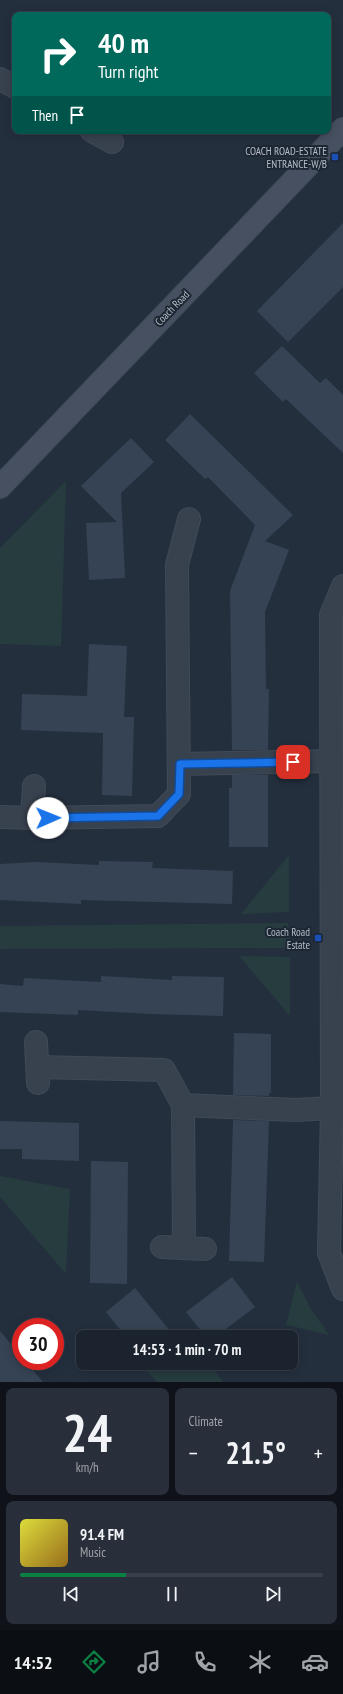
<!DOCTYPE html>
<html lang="en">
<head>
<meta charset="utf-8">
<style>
  body { margin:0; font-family:"PT Sans Narrow",sans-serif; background:#282f3a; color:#f1f3f6; height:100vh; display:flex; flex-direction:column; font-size:15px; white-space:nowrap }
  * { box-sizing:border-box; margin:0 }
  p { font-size:13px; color:#a0a4aa }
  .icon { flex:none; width:22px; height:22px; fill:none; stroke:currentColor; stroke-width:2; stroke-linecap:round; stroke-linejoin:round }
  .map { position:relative; height:1382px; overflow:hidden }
  .panel { display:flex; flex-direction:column; gap:6px; padding:6px; background:#0f1319; flex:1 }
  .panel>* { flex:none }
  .top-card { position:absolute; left:12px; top:12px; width:319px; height:122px; border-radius:8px; box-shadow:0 2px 10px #0003,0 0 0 1px #39404a; background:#00695c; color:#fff; overflow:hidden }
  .speed { position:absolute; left:12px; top:1318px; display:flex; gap:8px; font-size:20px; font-weight:700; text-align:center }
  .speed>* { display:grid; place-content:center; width:52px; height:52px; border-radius:50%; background:#1b232e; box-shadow:0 2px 10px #0003,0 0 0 1px #39404a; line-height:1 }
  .speed .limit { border:6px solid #d22; background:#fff; color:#111 }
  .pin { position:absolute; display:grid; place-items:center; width:34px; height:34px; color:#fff; margin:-17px; border-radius:8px; box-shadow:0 2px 6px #0006 }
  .me { position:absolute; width:44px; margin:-22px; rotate:89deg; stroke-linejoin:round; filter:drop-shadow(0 0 3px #0008) }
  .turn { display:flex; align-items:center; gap:14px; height:84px; padding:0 20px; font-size:18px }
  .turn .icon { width:52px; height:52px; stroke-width:2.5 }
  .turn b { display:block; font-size:28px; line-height:34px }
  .then { display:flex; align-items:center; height:38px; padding:0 20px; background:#0003; gap:8px; font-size:15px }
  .big { font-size:30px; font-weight:700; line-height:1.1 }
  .panel .card { flex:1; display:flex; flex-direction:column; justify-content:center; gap:6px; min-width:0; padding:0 14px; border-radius:8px; background:#282f3a }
  .panel .dial { align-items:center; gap:0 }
  .dial b { font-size:52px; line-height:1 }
  .song { display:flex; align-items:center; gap:12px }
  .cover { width:48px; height:48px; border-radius:6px; background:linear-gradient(135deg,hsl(60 70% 55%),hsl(40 70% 35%)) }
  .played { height:4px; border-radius:2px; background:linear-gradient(90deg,#0b8043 35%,#39404a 35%) }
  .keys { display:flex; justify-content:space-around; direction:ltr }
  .heat { display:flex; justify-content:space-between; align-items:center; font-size:22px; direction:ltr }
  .panel .tiles { flex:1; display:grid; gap:6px; grid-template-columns:1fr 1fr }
  .card:last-child { grid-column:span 2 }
  .trip { position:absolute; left:76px; top:1330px; width:222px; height:40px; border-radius:8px; background:#1b232e; box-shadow:0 2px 10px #0003,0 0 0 1px #39404a; font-weight:700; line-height:40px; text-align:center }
  .dock { display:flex; height:64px; justify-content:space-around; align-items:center; background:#0b0e12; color:#a0a4aa }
  .dock .icon { width:28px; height:28px }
  .dock .selected { color:#0b8043 }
  .dock b { font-size:18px; color:#f1f3f6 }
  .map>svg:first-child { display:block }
</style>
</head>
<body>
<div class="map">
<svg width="343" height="1382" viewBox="0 0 343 1382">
  <rect width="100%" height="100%" fill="#242f3e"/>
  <g fill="#263c3f">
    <path d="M 66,481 L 61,646 L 0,644 L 0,548 Z"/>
    <path d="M 289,855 L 289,912 L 241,914 Z"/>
    <path d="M 288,923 L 291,948 L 0,949 L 0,926 Z"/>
    <path d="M 239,956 L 290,957 L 290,1016 Z"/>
    <path d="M 0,1176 L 70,1189 L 66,1274 L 0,1197 Z"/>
    <path d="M 297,1282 L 311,1309 L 329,1335 L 286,1325 Z"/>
    <path d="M 140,1363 L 208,1363 L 223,1382 L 157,1382 Z"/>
  </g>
  <g fill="#364354">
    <path d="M 343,223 L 343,287 L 288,342 L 257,311 Z"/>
    <path d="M 282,346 L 320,383 L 326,378 L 343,395 L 343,453 L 286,399 L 283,402 L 254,373 Z"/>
    <path d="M 190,414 L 293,515 L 265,541 L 289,550 L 265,612 L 266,689 L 269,689 L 268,750 L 232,750 L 230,591 L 255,525 L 208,477 L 205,479 L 165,440 Z"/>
    <path d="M 131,438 L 154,462 L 121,493 L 125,578 L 89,580 L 86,523 L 117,522 L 81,486 Z"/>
    <path d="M 89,644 L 127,646 L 124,717 L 134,717 L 132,796 L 102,795 L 103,733 L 21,730 L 22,694 L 87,696 Z"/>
    <path d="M 232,775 L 268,775 L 268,847 L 229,847 L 229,788 L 232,788 Z"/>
    <path d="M 99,861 L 153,862 L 152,868 L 233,871 L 232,904 L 81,900 L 81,904 L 0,900 L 0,864 L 36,862 L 99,865 Z"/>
    <path d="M 101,976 L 172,980 L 172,976 L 224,977 L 223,1016 L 151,1014 L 78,1010 L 78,1015 L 0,1012 L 0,984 L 23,986 L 24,978 L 101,982 Z"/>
    <path d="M 234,1033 L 271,1034 L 271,1093 L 269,1093 L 269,1096 L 233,1095 Z"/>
    <path d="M 233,1120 L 269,1121 L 264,1262 L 229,1261 Z"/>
    <path d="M 0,1121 L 79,1123 L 79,1161 L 22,1159 L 22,1149 L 0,1149 Z"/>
    <path d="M 91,1161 L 128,1162 L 127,1284 L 90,1283 Z"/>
    <path d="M 232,1277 L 255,1307 L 215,1337 L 206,1337 L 186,1312 Z"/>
    <path d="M 135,1288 L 175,1337 L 126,1337 L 106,1312 Z"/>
    <path d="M 0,1331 L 21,1356 L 21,1361 L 25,1361 L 43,1382 L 0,1382 Z"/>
  </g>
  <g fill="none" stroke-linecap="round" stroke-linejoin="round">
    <defs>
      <g id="street">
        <path d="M 0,79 L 15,87"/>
        <path d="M 92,131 L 112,142"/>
        <path d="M 343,586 L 331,615 L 332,1108 L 329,1253 L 343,1289"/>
        <path d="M 180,764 L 331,761"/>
        <path d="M 0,817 L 32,818 L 158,816 L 179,794 L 177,565 L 189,519"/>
        <path d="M 32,818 L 34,786"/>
        <path d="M 36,1042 L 38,1083"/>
        <path d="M 38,1067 L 164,1070 L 183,1105 L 296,1110 L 332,1108"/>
        <path d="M 183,1105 L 184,1248"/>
        <path d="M 162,1247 L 205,1249"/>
      </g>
      <path id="secondary" d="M 0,487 L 343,129"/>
    </defs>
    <use href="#street" stroke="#414a57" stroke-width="24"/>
    <use href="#secondary" stroke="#414a57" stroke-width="24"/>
    <use href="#street" stroke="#38414e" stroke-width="22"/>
    <use href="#secondary" stroke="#465061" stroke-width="22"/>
  </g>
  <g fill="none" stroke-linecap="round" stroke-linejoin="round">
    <defs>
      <path id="route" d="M 48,818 L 158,816 L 179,794 L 180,764 L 293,762"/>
    </defs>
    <use href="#route" stroke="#114b97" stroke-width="10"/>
    <use href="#route" stroke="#1a73e8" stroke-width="7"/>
  </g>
  <g fill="#1a4fb4" stroke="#1d2633" stroke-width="1.5">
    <rect x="331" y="153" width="8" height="8" rx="2"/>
    <rect x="314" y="934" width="8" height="8" rx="2"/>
  </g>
  <g text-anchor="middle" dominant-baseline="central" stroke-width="4" stroke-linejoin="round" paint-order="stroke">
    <g font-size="11" fill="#b4bcc9" stroke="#1d2633" text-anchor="end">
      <text x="327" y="151">COACH ROAD-ESTATE<tspan x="327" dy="13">ENTRANCE-W/B</tspan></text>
      <text x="310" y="932">Coach Road<tspan x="310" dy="13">Estate</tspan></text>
    </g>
    <g font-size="11" fill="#b4bcc9" stroke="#1d2633">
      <text transform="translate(172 308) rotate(-46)">Coach Road</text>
    </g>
  </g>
</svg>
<div class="speed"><div class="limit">30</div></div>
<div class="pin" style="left:293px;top:762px;background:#d93025"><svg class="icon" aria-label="arrive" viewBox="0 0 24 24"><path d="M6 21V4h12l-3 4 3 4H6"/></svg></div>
<svg class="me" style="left:48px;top:818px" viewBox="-20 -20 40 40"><circle r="19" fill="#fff"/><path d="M0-13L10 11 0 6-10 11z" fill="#1a73e8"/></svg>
<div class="trip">14:53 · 1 min · 70 m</div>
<div class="top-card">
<div class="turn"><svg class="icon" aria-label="right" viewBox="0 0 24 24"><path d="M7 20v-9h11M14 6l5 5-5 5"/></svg><div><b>40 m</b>Turn right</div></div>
<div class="then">Then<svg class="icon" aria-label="arrive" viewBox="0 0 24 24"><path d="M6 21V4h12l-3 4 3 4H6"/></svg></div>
</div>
</div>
<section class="panel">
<div class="tiles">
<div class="card dial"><b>24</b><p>km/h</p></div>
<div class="card"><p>Climate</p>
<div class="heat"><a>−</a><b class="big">21.5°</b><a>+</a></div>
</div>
<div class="card">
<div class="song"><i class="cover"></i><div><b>91.4 FM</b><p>Music</p></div></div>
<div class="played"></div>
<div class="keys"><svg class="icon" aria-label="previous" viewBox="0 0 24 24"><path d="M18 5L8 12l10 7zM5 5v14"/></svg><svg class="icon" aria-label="pause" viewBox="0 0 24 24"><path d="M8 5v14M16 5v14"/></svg><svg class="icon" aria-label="next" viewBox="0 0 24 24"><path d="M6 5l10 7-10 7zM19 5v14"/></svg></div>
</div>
</div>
</section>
<nav class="dock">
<b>14:52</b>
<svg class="icon selected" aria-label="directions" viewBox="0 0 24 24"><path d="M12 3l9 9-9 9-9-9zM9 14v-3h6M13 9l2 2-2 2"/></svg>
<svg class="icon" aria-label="music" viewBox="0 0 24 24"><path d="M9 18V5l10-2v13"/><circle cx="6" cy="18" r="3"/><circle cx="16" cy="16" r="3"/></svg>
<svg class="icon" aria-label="phone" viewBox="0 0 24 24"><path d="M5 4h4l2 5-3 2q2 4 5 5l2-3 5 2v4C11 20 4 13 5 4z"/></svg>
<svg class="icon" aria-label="climate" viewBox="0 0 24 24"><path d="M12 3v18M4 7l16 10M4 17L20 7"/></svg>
<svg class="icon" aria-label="car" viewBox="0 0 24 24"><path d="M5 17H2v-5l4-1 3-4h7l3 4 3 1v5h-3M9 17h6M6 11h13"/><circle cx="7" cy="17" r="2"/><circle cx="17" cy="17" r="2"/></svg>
</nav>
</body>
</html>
